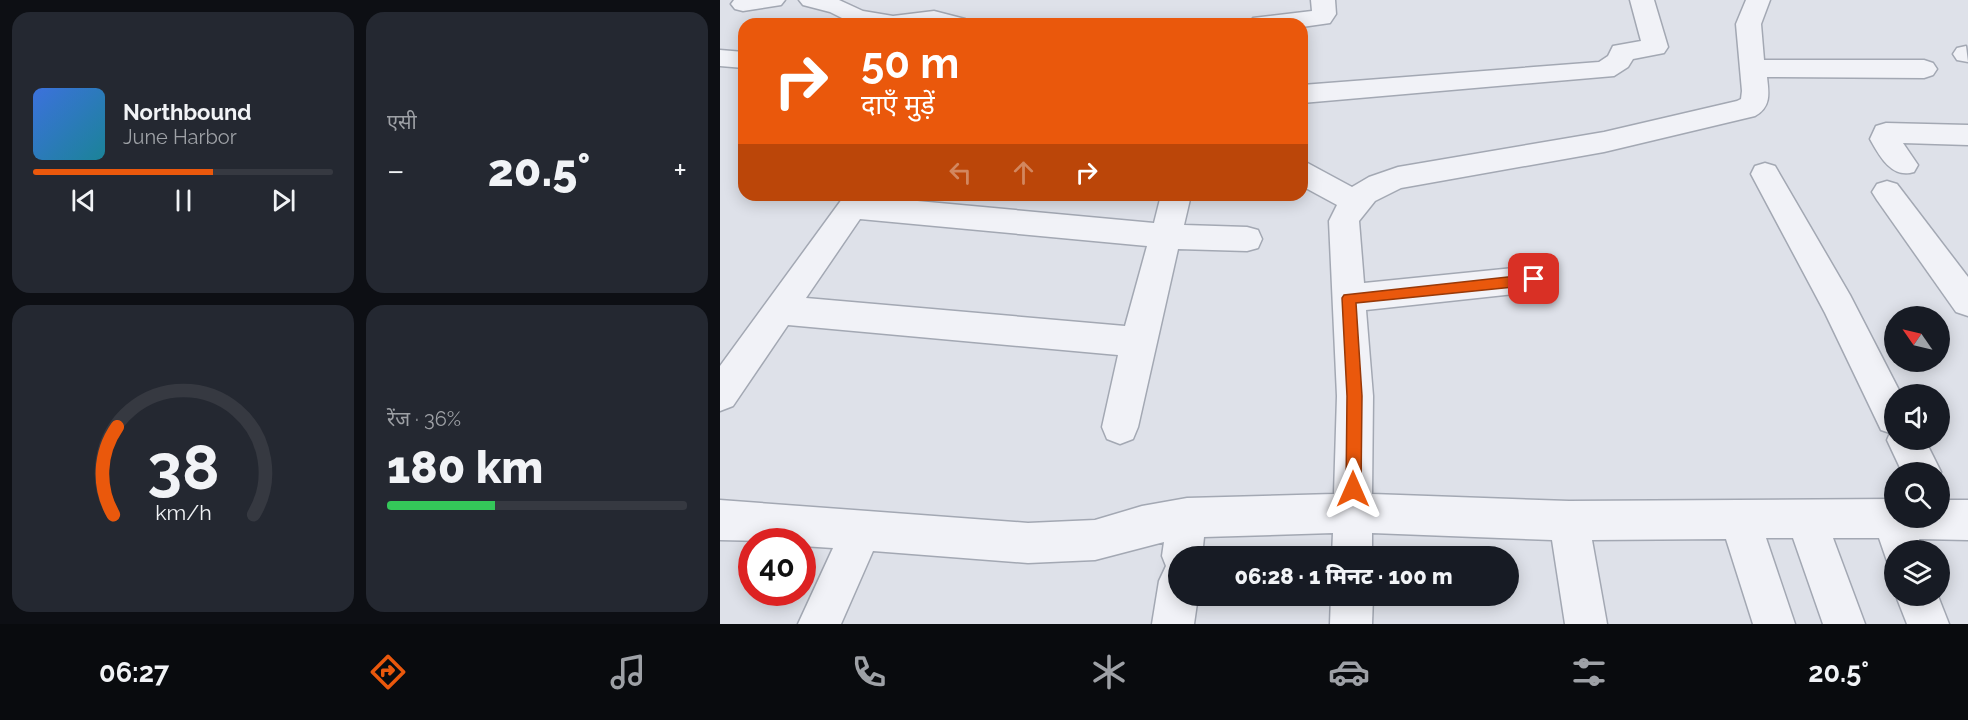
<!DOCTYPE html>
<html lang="hi">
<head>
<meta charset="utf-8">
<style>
  body { margin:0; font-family:Raleway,"Noto Sans Devanagari",sans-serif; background:#242831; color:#f1f3f6; height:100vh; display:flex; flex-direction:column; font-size:22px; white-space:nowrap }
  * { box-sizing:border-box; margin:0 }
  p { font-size:20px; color:#9ea1a6 }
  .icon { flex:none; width:33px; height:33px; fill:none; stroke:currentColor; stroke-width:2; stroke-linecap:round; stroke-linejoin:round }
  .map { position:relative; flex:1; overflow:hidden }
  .sheet { display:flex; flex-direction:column; gap:12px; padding:12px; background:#0d0f14; width:720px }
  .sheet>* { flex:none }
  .hud { position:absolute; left:18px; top:18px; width:570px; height:183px; border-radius:18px; box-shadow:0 3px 15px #0003; background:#ea580c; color:#fff; overflow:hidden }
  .needle { width:39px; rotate:304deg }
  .controls { position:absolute; left:1164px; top:306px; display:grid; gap:12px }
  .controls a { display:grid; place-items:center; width:66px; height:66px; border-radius:50%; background:#171b24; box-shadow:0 3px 15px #0003; font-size:30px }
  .speed { position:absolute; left:18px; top:528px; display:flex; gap:12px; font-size:30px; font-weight:700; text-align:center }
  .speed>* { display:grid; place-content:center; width:78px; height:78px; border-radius:50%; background:#171b24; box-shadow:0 3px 15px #0003; line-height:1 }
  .speed .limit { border:9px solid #d22; background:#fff; color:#111 }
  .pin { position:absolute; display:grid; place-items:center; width:51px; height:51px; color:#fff; margin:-26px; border-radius:12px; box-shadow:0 3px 9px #0006 }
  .me { position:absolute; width:66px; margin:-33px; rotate:0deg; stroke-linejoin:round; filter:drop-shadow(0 0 4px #0008) }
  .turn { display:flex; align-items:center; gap:21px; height:126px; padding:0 24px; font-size:27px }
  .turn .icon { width:78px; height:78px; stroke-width:2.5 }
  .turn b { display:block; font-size:42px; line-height:51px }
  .lanes { display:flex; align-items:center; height:57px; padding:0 24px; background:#0003; justify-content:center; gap:30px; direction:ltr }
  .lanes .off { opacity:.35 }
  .big { font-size:45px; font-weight:800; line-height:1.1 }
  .sheet .widget { flex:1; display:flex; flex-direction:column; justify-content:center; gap:9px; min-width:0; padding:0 21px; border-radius:18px; background:#242831 }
  .sheet .dial { align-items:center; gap:0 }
  .dial svg { height:156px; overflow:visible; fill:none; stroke:#363941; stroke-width:7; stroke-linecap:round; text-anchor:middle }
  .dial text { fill:#f1f3f6; stroke:none }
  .song { display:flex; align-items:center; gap:18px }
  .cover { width:72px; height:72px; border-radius:9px; background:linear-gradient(135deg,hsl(220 70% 55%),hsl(190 70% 35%)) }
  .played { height:6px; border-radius:3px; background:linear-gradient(90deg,#ea580c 60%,#363941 60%) }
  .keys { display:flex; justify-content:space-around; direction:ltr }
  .heat { display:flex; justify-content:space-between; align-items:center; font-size:33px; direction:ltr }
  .charge { height:9px; border-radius:4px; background:linear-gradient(90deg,#34c759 36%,#363941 0) }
  .sheet .tiles { flex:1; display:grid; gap:12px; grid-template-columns:repeat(2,1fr) }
  .trip { position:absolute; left:448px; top:546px; width:351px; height:60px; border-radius:30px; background:#171b24; box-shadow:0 3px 15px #0003; font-weight:800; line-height:60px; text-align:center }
  .menu { display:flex; height:96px; justify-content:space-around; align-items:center; background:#090b0e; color:#9ea1a6 }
  .menu .icon { width:42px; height:42px }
  .menu .on { color:#ea580c }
  .menu b { font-size:27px; color:#f1f3f6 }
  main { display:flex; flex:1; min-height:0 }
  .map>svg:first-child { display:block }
</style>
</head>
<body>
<main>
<section class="sheet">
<div class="tiles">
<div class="widget">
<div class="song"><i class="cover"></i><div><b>Northbound</b><p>June Harbor</p></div></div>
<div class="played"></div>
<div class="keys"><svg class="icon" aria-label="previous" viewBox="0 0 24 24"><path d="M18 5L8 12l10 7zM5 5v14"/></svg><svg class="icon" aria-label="pause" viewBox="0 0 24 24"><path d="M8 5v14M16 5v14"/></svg><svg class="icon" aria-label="next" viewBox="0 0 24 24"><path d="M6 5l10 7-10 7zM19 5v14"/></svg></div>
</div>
<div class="widget"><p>एसी</p>
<div class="heat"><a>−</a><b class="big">20.5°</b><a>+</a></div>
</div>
<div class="widget dial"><svg viewBox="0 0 100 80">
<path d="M14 69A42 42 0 1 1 86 69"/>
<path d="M14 69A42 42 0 0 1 16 24" stroke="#ea580c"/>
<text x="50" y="56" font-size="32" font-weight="700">38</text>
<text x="50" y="72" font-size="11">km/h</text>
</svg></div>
<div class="widget"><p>रेंज · 36%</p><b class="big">180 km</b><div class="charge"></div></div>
</div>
</section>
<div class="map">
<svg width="1248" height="624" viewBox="0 0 1248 624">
  <rect width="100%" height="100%" fill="#dee1e9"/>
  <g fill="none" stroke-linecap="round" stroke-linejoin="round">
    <defs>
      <g id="minor">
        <path d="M 14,0 L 65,0 L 61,5 L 23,11 L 15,9 L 11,4 Z"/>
        <path d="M 79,0 L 119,0 L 143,11 L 173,16 L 214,11 L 245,19 L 248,24 L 134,24 L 110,12 L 83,5 Z"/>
        <path d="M 591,0 L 615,0 L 616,14 L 610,23 L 582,27 L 582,24 L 530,23 L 533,18 L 592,11 Z"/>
        <path d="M 910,0 L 934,0 L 948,47 L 944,53 L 913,59 L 908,67 L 894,76 L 582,103 L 582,85 L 879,62 L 888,56 L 893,46 L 921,41 Z"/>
        <path d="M 1026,0 L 1050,0 L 1041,24 L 1044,60 L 1204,60 L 1213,63 L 1217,69 L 1213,75 L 1204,78 L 1047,77 C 1049,94 1051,107 1035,116 L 884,152 L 681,188 L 655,201 L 639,221 L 644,283 L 814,266 L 825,270 L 830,279 L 825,288 L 814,292 L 646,310 L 653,396 L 652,494 L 849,501 L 1173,499 L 1174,518 L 1220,518 L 1220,500 L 1248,500 L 1248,540 L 1199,539 L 1202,550 L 1174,550 L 1174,567 L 1168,564 L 1159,538 L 1113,538 L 1145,624 L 1103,624 L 1073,538 L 1046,538 L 1075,624 L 1033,624 L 1006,539 L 872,540 L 887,624 L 845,624 L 832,540 L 652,533 L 652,556 L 612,556 L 613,533 L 484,537 L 482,556 L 459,556 L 459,596 L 478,596 L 474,624 L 432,624 L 439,581 L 446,566 L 442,556 L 444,542 L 375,560 L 308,563 L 153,551 L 121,624 L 78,624 L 113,548 L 82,546 L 82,542 L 0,540 L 0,500 L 308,523 L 375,520 L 422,506 L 467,498 L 614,494 L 617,396 L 609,221 L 617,205 L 582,186 L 582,160 L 632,187 L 649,177 L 678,167 L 884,132 L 1017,101 L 1021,99 L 1022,91 L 1016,24 Z"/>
        <path d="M 1246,46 L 1248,62 L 1237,60 L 1233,54 L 1237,48 Z"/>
        <path d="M 0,50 L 24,52 L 24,68 L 0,66 Z"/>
        <path d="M 1166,123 L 1248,125 L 1248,145 L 1183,143 L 1198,165 L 1194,172 C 1172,179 1160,157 1150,139 L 1156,126 Z"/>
        <path d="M 1045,163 L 1055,166 L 1130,295 L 1181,394 L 1174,394 L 1174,440 L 1205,440 L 1221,472 L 1220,475 L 1220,472 L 1182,472 L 1167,440 L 1170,433 L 1161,430 L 1105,313 L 1031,174 L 1035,166 Z"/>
        <path d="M 1167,181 L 1177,184 L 1248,277 L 1248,316 L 1236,312 L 1157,200 L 1152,192 L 1157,184 Z"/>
        <path d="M 125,195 L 156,195 L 154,197 L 434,223 L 441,195 L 471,195 L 464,225 L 527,227 L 538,230 L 542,239 L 538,248 L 527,251 L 458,249 L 418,427 L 413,439 L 400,444 L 387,439 L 382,427 L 398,355 L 68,325 L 13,406 L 0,411 L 0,366 ZM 140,219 L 427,246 L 405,326 L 86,298 Z"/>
        <path d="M 611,596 L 653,596 L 652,624 L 610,624 Z"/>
        <path d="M 1176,596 L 1218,596 L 1229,624 L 1187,624 Z"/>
      </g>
    </defs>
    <use href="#minor" stroke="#a3a8b3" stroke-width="3"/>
    <use href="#minor" fill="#f1f2f7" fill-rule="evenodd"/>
  </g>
  <path fill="#ea580c" stroke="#983908" stroke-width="1.5" d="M 814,274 L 821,279 L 814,285 L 636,303 L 642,396 L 641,489 L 639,495 L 633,497 L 628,495 L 626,489 L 627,396 L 622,298 L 624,295 Z"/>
</svg>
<div class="controls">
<a><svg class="needle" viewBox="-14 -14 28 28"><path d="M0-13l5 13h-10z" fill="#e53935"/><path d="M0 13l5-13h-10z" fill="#9ea1a6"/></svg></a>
<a><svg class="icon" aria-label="sound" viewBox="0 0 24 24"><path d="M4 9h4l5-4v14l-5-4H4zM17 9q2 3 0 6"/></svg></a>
<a><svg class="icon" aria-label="search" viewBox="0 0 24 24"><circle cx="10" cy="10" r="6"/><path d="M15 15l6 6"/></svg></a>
<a><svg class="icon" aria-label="layers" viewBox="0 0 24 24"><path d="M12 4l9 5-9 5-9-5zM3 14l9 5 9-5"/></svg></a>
</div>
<div class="speed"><div class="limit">40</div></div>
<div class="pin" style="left:814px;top:279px;background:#d93025"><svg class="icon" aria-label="arrive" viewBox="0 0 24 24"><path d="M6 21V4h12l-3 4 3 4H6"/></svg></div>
<svg class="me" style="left:633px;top:489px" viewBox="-20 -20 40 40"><path d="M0-17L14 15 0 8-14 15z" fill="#ea580c" stroke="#fff" stroke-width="4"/></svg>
<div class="trip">06:28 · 1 मिनट · 100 m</div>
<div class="hud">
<div class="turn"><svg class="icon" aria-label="right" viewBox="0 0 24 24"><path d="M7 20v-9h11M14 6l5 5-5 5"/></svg><div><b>50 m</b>दाएँ मुड़ें</div></div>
<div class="lanes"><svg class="icon off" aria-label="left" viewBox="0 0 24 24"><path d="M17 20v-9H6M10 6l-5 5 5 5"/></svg><svg class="icon off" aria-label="ahead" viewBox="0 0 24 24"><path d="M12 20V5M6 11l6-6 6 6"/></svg><svg class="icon" aria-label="right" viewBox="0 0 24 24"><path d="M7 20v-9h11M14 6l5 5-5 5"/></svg></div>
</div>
</div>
</main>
<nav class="menu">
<b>06:27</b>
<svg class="icon on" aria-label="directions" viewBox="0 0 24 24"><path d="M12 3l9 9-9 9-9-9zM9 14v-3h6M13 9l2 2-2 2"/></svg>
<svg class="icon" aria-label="music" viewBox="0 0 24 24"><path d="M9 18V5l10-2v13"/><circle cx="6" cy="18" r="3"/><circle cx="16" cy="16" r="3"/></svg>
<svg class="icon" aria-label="phone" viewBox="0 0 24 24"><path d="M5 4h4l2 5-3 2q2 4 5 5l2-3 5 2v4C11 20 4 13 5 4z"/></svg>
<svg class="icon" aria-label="climate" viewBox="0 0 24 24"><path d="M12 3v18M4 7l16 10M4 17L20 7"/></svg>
<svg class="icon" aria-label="car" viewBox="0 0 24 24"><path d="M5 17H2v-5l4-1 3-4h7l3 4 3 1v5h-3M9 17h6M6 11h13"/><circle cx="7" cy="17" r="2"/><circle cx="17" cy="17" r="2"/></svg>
<svg class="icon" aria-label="filters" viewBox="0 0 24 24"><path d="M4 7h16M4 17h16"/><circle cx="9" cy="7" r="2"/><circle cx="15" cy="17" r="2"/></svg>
<b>20.5°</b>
</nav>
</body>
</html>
